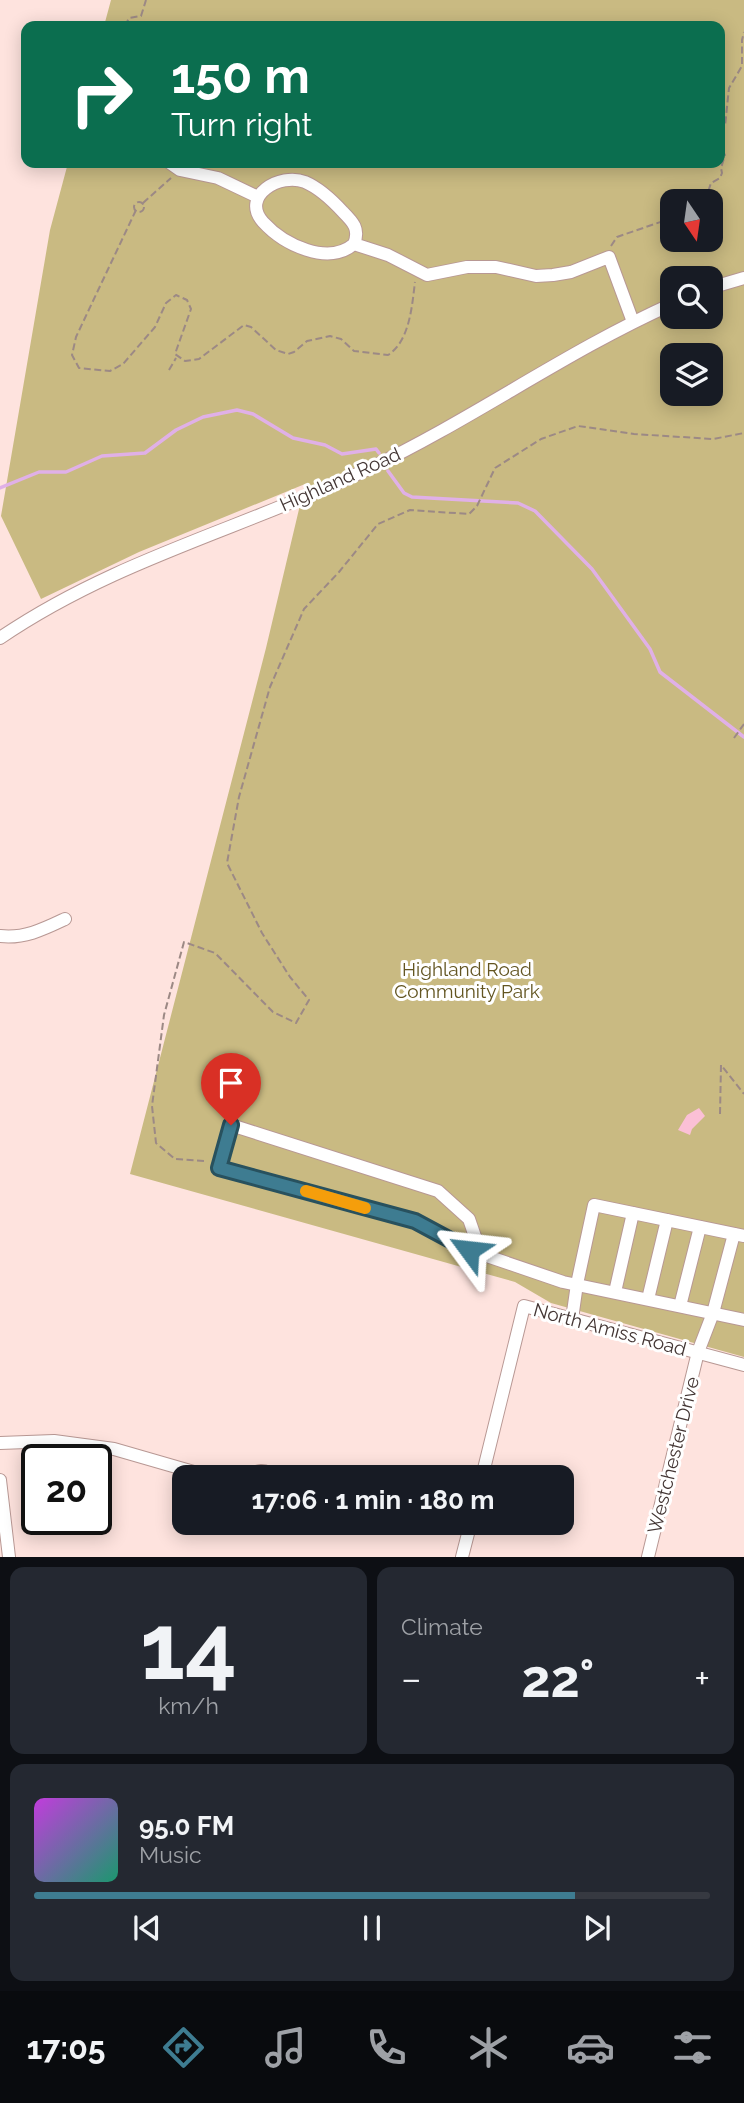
<!DOCTYPE html>
<html lang="en">
<head>
<meta charset="utf-8">
<style>
  body { margin:0; font-family:Raleway,sans-serif; background:#242831; color:#f1f3f6; height:100vh; display:flex; flex-direction:column; font-size:26px; white-space:nowrap }
  * { box-sizing:border-box; margin:0 }
  p { font-size:23px; color:#9ea1a6 }
  .icon { flex:none; width:38px; height:38px; fill:none; stroke:currentColor; stroke-width:2; stroke-linecap:round; stroke-linejoin:round }
  .map { position:relative; height:1557px; overflow:hidden }
  .sheet { display:flex; flex-direction:column; gap:10px; padding:10px; background:#0d0f14; flex:1 }
  .sheet>* { flex:none }
  .banner { position:absolute; left:21px; top:21px; width:704px; height:147px; border-radius:14px; box-shadow:0 4px 18px #0003; background:#0b6e4f; color:#fff; overflow:hidden }
  .needle { width:46px; rotate:167deg }
  .fabs { position:absolute; left:660px; top:189px; display:grid; gap:14px }
  .fabs a { display:grid; place-items:center; width:63px; height:63px; border-radius:14px; background:#171b24; box-shadow:0 4px 18px #0003; font-size:35px }
  .speed { position:absolute; left:21px; top:1444px; display:flex; gap:14px; font-size:35px; font-weight:700; text-align:center }
  .speed>* { display:grid; place-content:center; width:91px; height:91px; border-radius:50%; background:#171b24; box-shadow:0 4px 18px #0003; line-height:1 }
  .speed .limit { border:4px solid #111; border-radius:10px; background:#fff; color:#111 }
  .pin { position:absolute; display:grid; place-items:center; width:60px; height:60px; color:#fff; margin:-72px -30px; border-radius:50% 50% 50% 0; rotate:-45deg; box-shadow:0 0 7px #0007 }
  .pin .icon { rotate:45deg }
  .me { position:absolute; width:77px; margin:-38px; rotate:300deg; stroke-linejoin:round; filter:drop-shadow(0 0 5px #0008) }
  .turn { display:flex; align-items:center; gap:24px; height:147px; padding:0 35px; font-size:32px }
  .turn .icon { width:91px; height:91px; stroke-width:2.5 }
  .turn b { display:block; font-size:49px; line-height:60px }
  .big { font-size:52px; font-weight:700; line-height:1.1 }
  .sheet .tile { flex:1; display:flex; flex-direction:column; justify-content:center; gap:10px; min-width:0; padding:0 24px; border-radius:14px; background:#242831 }
  .sheet .dial { align-items:center; gap:0 }
  .dial b { font-size:91px; line-height:1 }
  .song { display:flex; align-items:center; gap:21px }
  .cover { width:84px; height:84px; border-radius:10px; background:linear-gradient(135deg,hsl(290 70% 55%),hsl(160 70% 35%)) }
  .played { height:7px; border-radius:4px; background:linear-gradient(90deg,#3e7c91 80%,#363941 80%) }
  .keys { display:flex; justify-content:space-around; direction:ltr }
  .heat { display:flex; justify-content:space-between; align-items:center; font-size:38px; direction:ltr }
  .sheet .tiles { flex:1; display:grid; gap:10px; grid-template-columns:1fr 1fr }
  .tile:last-child { grid-column:span 2 }
  .trip { position:absolute; left:172px; top:1465px; width:402px; height:70px; border-radius:14px; background:#171b24; box-shadow:0 4px 18px #0003; font-weight:700; line-height:70px; text-align:center }
  .dock { display:flex; height:112px; justify-content:space-around; align-items:center; background:#090b0e; color:#9ea1a6 }
  .dock .icon { width:49px; height:49px }
  .dock .selected { color:#3e7c91 }
  .dock b { font-size:32px; color:#f1f3f6 }
  .map>svg:first-child { display:block }
</style>
</head>
<body>
<div class="map">
<svg width="744" height="1557" viewBox="0 0 744 1557">
  <rect width="100%" height="100%" fill="#fee3de"/>
  <path fill="#c9ba82" fill-rule="evenodd" d="M 111,0 L 744,0 L 744,1357 L 551,1303 L 515,1282 L 130,1174 L 266,648 L 305,484 L 139,552 L 41,599 L 1,516 L 50,230 L 68,163 L 719,163 L 719,26 L 104,26 ZM 672,201 L 710,201 L 710,240 L 672,240 ZM 672,278 L 710,278 L 710,317 L 672,317 ZM 672,355 L 710,355 L 710,394 L 672,394 Z"/>
  <g fill="none" stroke-linecap="round" stroke-linejoin="round">
    <g stroke="#e0b0e7" stroke-width="3.5">
      <path d="M 388,471 L 404,493 L 412,497 L 518,503 L 535,511 L 592,569 L 650,649 L 660,672 L 744,737"/>
      <path d="M 0,488 L 39,472 L 66,472 L 102,456 L 145,453 L 176,430 L 203,417 L 237,410 L 253,414 L 293,438 L 325,445 L 342,454 L 376,449 L 379,453"/>
    </g>
  </g>
  <path fill="#fbc0d6" d="M 699,1108 L 705,1116 L 692,1129 L 690,1135 L 678,1130 L 687,1115 Z"/>
  <g fill="none" stroke-linecap="round" stroke-linejoin="round">
    <defs>
      <g id="minor">
        <path d="M 170,163 L 180,170 L 218,178 L 258,197"/>
        <path d="M 354,244 C 328,266 284,245 263,222 C 240,196 280,172 305,182 C 319,188 332,200 343,212 C 353,222 360,229 354,244 L 388,255 L 427,275 L 467,267 L 496,267 L 536,276 L 553,275 L 571,272 L 609,257 L 633,322"/>
        <path d="M 710,288 L 744,278"/>
        <path d="M 0,638 C 116,559 245,528 370,468 C 473,419 567,351 672,304"/>
        <path d="M 0,936 C 24,939 44,929 65,919"/>
        <path d="M 481,1254 L 469,1219 L 438,1191 L 231,1125 L 219,1168 L 415,1221 L 481,1254 L 563,1282 L 744,1320"/>
        <path d="M 615,1292 L 633,1213"/>
        <path d="M 648,1299 L 667,1220"/>
        <path d="M 680,1306 L 700,1227"/>
        <path d="M 572,1319 L 577,1284 L 594,1205 L 744,1236"/>
        <path d="M 0,1443 L 54,1441 L 114,1449 L 211,1477"/>
        <path d="M 246,1477 C 257,1470 265,1468 275,1477"/>
        <path d="M 482,1477 L 524,1306 L 744,1365"/>
        <path d="M 0,1480 L 9,1557"/>
        <path d="M 462,1557 L 471,1522"/>
        <path d="M 648,1557 L 698,1352 L 713,1313 L 734,1234"/>
      </g>
    </defs>
    <use href="#minor" stroke="#b89894" stroke-width="14"/>
    <g stroke="#9c8985" stroke-width="2" stroke-dasharray="7 3.5" stroke-linecap="butt">
      <path d="M 125,26 L 129,18 L 141,16 L 146,0"/>
      <path d="M 719,131 L 725,126 L 729,88 L 742,66 L 742,40 L 744,32"/>
      <path d="M 705,201 L 711,183 L 720,178 L 722,173 L 721,168 L 725,155 L 719,145"/>
      <circle cx="139" cy="207" r="5"/>
      <path d="M 143,203 L 171,178"/>
      <path d="M 136,210 L 76,337 L 72,355 L 79,368 L 110,371 L 123,364 L 155,327 L 166,303 L 176,295 L 187,300 L 191,309 L 175,354 L 185,361 L 199,359 L 244,325 L 251,327 L 276,350 L 288,354 L 294,352 L 307,341 L 330,336 L 341,339 L 354,351 L 388,355 C 410,341 412,305 415,282"/>
      <path d="M 611,246 L 617,237 L 672,218"/>
      <path d="M 169,370 L 176,358"/>
      <path d="M 734,738 L 744,724"/>
      <path d="M 720,1114 L 721,1065 L 744,1094"/>
      <path d="M 204,1161 L 175,1159 L 156,1143 L 152,1106 L 164,1015 L 184,942 L 215,953 L 273,1012 L 296,1023 L 309,1000 L 290,977 L 262,933 L 227,863 L 239,797 L 270,687 L 304,609 L 339,572 L 378,524 L 410,510 L 469,514 L 477,506 L 495,468 L 541,439 L 578,426 L 634,434 L 713,439 L 744,433"/>
    </g>
    <use href="#minor" stroke="#fff" stroke-width="12"/>
  </g>
  <g fill="none" stroke-linecap="round" stroke-linejoin="round">
    <defs>
      <path id="route" d="M 231,1125 L 219,1168 L 415,1221 L 469,1250"/>
    </defs>
    <use href="#route" stroke="#28515e" stroke-width="18"/>
    <use href="#route" stroke="#3e7c91" stroke-width="12"/>
    <path stroke="#f59e0b" stroke-width="12" d="M 306,1191 L 365,1208"/>
  </g>
  <g text-anchor="middle" dominant-baseline="central" stroke-width="6" stroke-linejoin="round" paint-order="stroke">
    <g font-size="19" fill="#433634" stroke="#fff">
      <text transform="translate(340 479) rotate(-24)">Highland Road</text>
      <text transform="translate(610 1329) rotate(15)">North Amiss Road</text>
      <text transform="translate(673 1455) rotate(-76)">Westchester Drive</text>
    </g>
    <g font-size="19" fill="#635521" stroke="#fff">
      <text x="467" y="969">Highland Road<tspan x="467" dy="22">Community Park</tspan></text>
    </g>
  </g>
</svg>
<div class="fabs">
<a><svg class="needle" viewBox="-14 -14 28 28"><path d="M0-13l5 13h-10z" fill="#e53935"/><path d="M0 13l5-13h-10z" fill="#9ea1a6"/></svg></a>
<a><svg class="icon" aria-label="search" viewBox="0 0 24 24"><circle cx="10" cy="10" r="6"/><path d="M15 15l6 6"/></svg></a>
<a><svg class="icon" aria-label="layers" viewBox="0 0 24 24"><path d="M12 4l9 5-9 5-9-5zM3 14l9 5 9-5"/></svg></a>
</div>
<div class="speed"><div class="limit">20</div></div>
<div class="pin" style="left:231px;top:1125px;background:#d93025"><svg class="icon" aria-label="arrive" viewBox="0 0 24 24"><path d="M6 21V4h12l-3 4 3 4H6"/></svg></div>
<svg class="me" style="left:469px;top:1250px" viewBox="-20 -20 40 40"><path d="M0-17L14 15 0 8-14 15z" fill="#3e7c91" stroke="#fff" stroke-width="4"/></svg>
<div class="trip">17:06 · 1 min · 180 m</div>
<div class="banner">
<div class="turn"><svg class="icon" aria-label="right" viewBox="0 0 24 24"><path d="M7 20v-9h11M14 6l5 5-5 5"/></svg><div><b>150 m</b>Turn right</div></div>
</div>
</div>
<section class="sheet">
<div class="tiles">
<div class="tile dial"><b>14</b><p>km/h</p></div>
<div class="tile"><p>Climate</p>
<div class="heat"><a>−</a><b class="big">22°</b><a>+</a></div>
</div>
<div class="tile">
<div class="song"><i class="cover"></i><div><b>95.0 FM</b><p>Music</p></div></div>
<div class="played"></div>
<div class="keys"><svg class="icon" aria-label="previous" viewBox="0 0 24 24"><path d="M18 5L8 12l10 7zM5 5v14"/></svg><svg class="icon" aria-label="pause" viewBox="0 0 24 24"><path d="M8 5v14M16 5v14"/></svg><svg class="icon" aria-label="next" viewBox="0 0 24 24"><path d="M6 5l10 7-10 7zM19 5v14"/></svg></div>
</div>
</div>
</section>
<nav class="dock">
<b>17:05</b>
<svg class="icon selected" aria-label="directions" viewBox="0 0 24 24"><path d="M12 3l9 9-9 9-9-9zM9 14v-3h6M13 9l2 2-2 2"/></svg>
<svg class="icon" aria-label="music" viewBox="0 0 24 24"><path d="M9 18V5l10-2v13"/><circle cx="6" cy="18" r="3"/><circle cx="16" cy="16" r="3"/></svg>
<svg class="icon" aria-label="phone" viewBox="0 0 24 24"><path d="M5 4h4l2 5-3 2q2 4 5 5l2-3 5 2v4C11 20 4 13 5 4z"/></svg>
<svg class="icon" aria-label="climate" viewBox="0 0 24 24"><path d="M12 3v18M4 7l16 10M4 17L20 7"/></svg>
<svg class="icon" aria-label="car" viewBox="0 0 24 24"><path d="M5 17H2v-5l4-1 3-4h7l3 4 3 1v5h-3M9 17h6M6 11h13"/><circle cx="7" cy="17" r="2"/><circle cx="17" cy="17" r="2"/></svg>
<svg class="icon" aria-label="filters" viewBox="0 0 24 24"><path d="M4 7h16M4 17h16"/><circle cx="9" cy="7" r="2"/><circle cx="15" cy="17" r="2"/></svg>
</nav>
</body>
</html>
